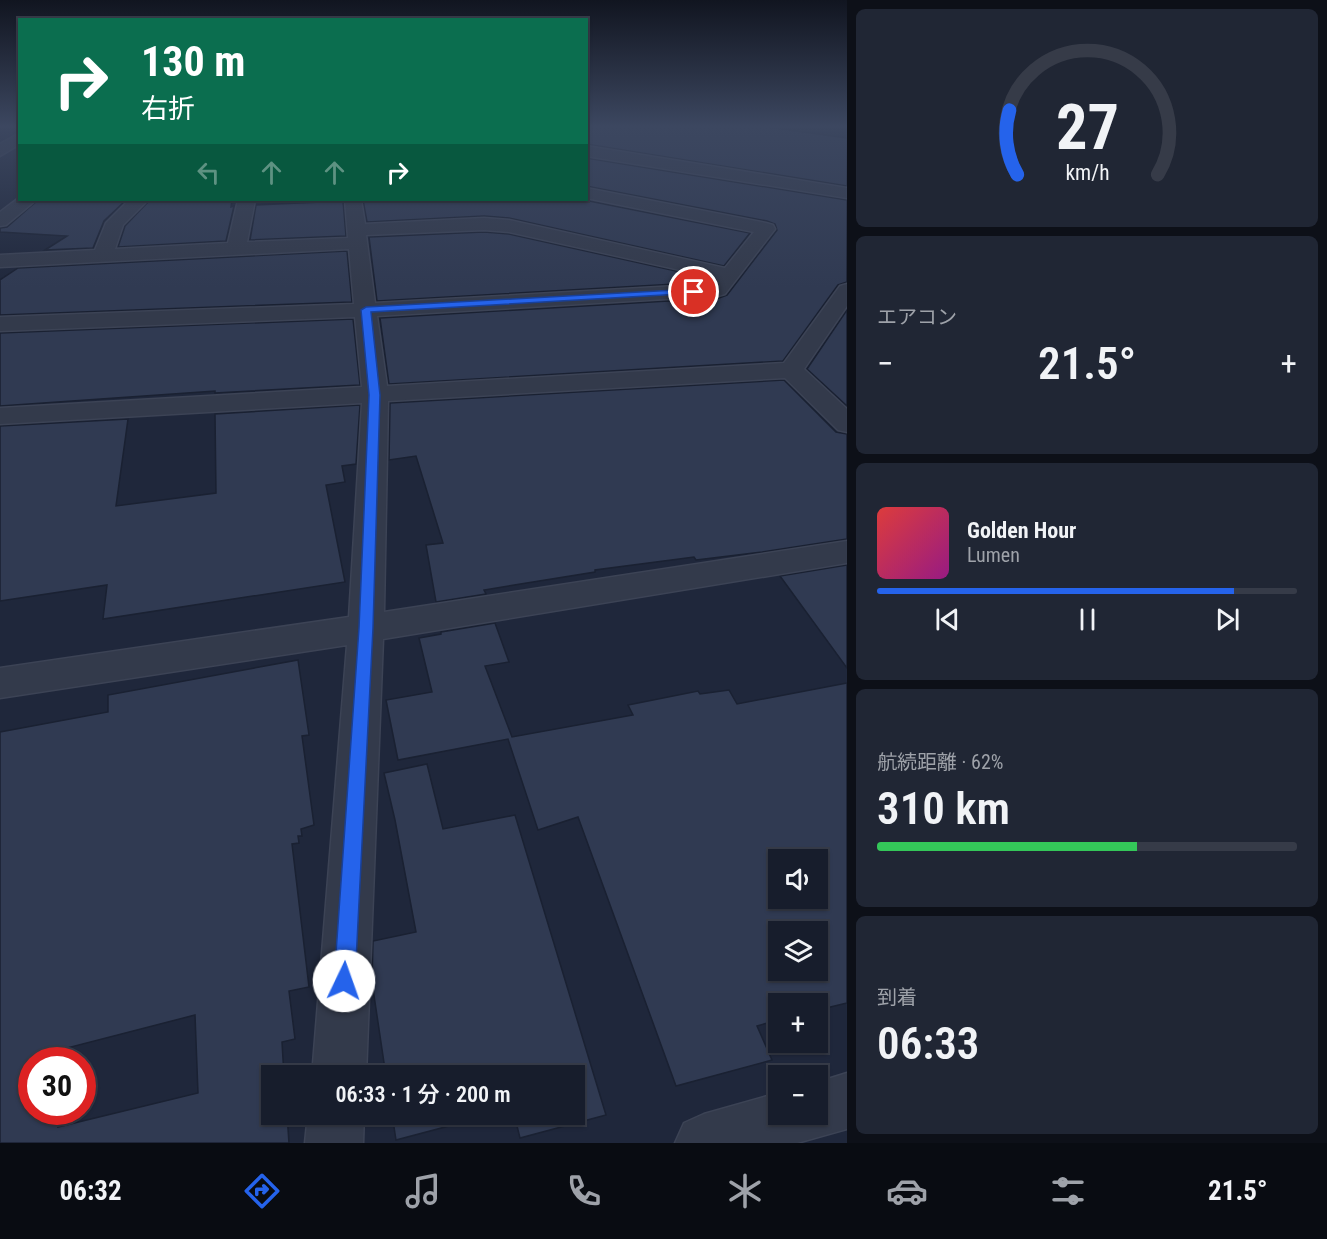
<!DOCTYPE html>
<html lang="ja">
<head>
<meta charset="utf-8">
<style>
  body { margin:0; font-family:"Roboto Condensed","Noto Sans JP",sans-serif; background:#202634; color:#f1f3f6; height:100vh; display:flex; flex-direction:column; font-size:22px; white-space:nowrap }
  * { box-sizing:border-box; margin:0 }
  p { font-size:20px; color:#9ea2a9 }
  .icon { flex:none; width:33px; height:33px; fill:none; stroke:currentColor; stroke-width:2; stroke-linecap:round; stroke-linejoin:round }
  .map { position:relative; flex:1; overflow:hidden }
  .details { display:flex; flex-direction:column; gap:9px; padding:9px; background:#0d1018; width:480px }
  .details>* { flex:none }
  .banner { position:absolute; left:18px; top:18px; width:570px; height:183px; border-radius:0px; box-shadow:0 2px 4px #0004,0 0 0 2px #363b48; background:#0b6e4f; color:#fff; overflow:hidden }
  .fabs { position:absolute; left:768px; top:849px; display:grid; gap:12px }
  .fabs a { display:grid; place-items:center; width:60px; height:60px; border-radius:0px; background:#171d2c; box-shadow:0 2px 4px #0004,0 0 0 2px #363b48; font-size:30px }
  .speed { position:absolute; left:18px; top:1047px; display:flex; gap:12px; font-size:30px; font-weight:700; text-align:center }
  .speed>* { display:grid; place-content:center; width:78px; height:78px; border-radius:50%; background:#171d2c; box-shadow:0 2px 4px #0004,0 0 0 2px #363b48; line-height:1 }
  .speed .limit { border:9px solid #d22; background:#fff; color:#111 }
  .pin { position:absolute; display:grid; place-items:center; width:51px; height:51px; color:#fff; margin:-26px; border:3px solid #fff; border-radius:50%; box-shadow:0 2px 6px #0007 }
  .me { position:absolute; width:66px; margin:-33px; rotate:3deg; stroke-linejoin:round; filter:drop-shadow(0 0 4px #0008) }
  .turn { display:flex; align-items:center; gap:21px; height:126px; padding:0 24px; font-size:27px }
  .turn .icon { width:78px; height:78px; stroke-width:2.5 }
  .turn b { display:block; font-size:42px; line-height:51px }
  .lanes { display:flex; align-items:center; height:57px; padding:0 24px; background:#0003; justify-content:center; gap:30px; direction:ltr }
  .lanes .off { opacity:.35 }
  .big { font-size:45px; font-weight:600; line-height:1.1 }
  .details .tile { flex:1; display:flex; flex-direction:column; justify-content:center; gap:9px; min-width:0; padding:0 21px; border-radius:9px; background:#202634 }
  .details .dial { align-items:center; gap:0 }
  .dial svg { height:156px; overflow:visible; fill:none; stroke:#363b48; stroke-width:7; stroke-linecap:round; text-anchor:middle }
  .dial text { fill:#f1f3f6; stroke:none }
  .song { display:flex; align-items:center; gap:18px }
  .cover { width:72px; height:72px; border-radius:9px; background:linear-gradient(135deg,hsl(0 70% 55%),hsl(310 70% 35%)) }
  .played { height:6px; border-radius:3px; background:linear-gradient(90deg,#2563eb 85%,#363b48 85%) }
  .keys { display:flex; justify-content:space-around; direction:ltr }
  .heat { display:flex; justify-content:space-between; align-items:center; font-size:33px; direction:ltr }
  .charge { height:9px; border-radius:4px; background:linear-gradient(90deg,#34c759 62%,#363b48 0) }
  .trip { position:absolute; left:261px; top:1065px; width:324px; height:60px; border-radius:0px; background:#171d2c; box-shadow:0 2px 4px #0004,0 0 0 2px #363b48; font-weight:600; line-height:60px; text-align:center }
  .dock { display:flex; height:96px; justify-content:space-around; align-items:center; background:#090c12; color:#9ea2a9 }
  .dock .icon { width:42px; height:42px }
  .dock .active { color:#2563eb }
  .dock b { font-size:27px; color:#f1f3f6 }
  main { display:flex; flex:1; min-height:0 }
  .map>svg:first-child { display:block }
</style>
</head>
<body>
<main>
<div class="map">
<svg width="847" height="1143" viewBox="0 0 847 1143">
  <rect width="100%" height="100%" fill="#1f273b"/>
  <g fill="#303a52" stroke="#1a2132" stroke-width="1.5" fill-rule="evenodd">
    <path d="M 586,127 L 767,127 L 847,138 L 847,186 L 586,144 Z"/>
    <path d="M 586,158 L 847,200 L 847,282 L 838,285 L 783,361 L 389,384 L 380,318 L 719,298 L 727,295 L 777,230 L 775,224 L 767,221 L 586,186 Z"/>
    <path d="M 38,200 L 126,200 L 104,221 L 93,248 L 45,250 L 67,236 L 0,232 L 0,228 L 7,227 Z"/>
    <path d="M 150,200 L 232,200 L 231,207 L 234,206 L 226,241 L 118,247 L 125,226 Z"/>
    <path d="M 363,200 L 584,200 L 750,233 L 724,266 L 509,218 L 484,216 L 367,222 Z"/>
    <path d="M 343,201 L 346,236 L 250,240 L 256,205 Z"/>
    <path d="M 484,232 L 509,234 L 712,279 L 711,282 L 377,301 L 369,237 Z"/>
    <path d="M 347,251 L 352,302 L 0,315 L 0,280 L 18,268 Z"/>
    <path d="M 847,310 L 847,406 L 807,369 Z"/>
    <path d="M 353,319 L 360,385 L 215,393 L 215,391 L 0,406 L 0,333 Z"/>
    <path d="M 784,380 L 836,432 L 847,434 L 847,539 L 762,552 L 696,560 L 694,557 L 595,570 L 595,572 L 484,590 L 486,594 L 436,602 L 426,545 L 443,543 L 416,456 L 389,460 L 390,403 Z"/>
    <path d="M 360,405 L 356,464 L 342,466 L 345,482 L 326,485 L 345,582 L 103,619 L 107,585 L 0,601 L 0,426 L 128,419 L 116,506 L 216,493 L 215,414 Z"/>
    <path d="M 847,565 L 847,668 L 780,576 Z"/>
    <path d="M 495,623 L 509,662 L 485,666 L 512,737 L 633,715 L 628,705 L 698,691 L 700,694 L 729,690 L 737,704 L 847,683 L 847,1003 L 818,1010 L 818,1004 L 778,1004 L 778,1020 L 757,1026 L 772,1060 L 676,1086 L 578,817 L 538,830 L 508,739 L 398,760 L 386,700 L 432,692 L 419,638 L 441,634 L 441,632 ZM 778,860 L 818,860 L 818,898 L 778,898 ZM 778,932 L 818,932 L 818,970 L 778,970 Z"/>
    <path d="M 298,660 L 309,735 L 302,736 L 314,825 L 301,829 L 302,836 L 298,836 L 299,843 L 292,844 L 309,987 L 289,991 L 295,1039 L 282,1042 L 284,1076 L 272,1076 L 272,1114 L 287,1114 L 289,1143 L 0,1143 L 0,732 L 108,712 L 108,695 ZM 195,1015 L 198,1093 L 58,1127 L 59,1112 L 32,1112 L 32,1060 L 62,1060 L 63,1049 Z"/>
    <path d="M 427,764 L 443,829 L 515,815 L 606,1115 L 520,1138 L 514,1114 L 574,1114 L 574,1076 L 386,1076 L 372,982 L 373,941 L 416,932 L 395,820 L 384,773 Z"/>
    <path d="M 392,1114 L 494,1114 L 396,1140 Z"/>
  </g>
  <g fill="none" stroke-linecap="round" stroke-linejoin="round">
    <defs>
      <g id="minor">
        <path d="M 20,133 L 20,144 L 0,156 L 0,144 Z"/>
        <path d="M 586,146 L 847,188 L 847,198 L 586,156 Z"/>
        <path d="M 586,188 L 766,223 L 773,225 L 775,229 L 725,294 L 718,296 L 377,316 L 387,386 L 784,363 L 840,286 L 847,284 L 847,306 L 804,369 L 847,409 L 847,432 L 838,430 L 785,378 L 388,401 L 384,612 L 847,541 L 847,563 L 383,639 L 366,1076 L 312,1076 L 347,645 L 0,698 L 0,668 L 349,617 L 362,403 L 0,424 L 0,408 L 362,387 L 355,317 L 0,331 L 0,317 L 354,304 L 349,249 L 0,267 L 0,255 L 95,250 L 106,223 L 129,200 L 148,200 L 123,225 L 115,249 L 228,243 L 238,200 L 255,200 L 247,242 L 348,238 L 345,200 L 361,200 L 365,224 L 484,218 L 509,220 L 725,268 L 754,232 L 586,198 ZM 484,230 L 509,232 L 716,278 L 712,284 L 375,303 L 366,235 Z"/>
        <path d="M 20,197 L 20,200 L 36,200 L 6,225 L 0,226 L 0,212 Z"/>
        <path d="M 847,1073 L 847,1129 L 797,1143 L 675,1143 L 684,1123 L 704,1114 L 778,1093 L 778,1114 L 818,1114 L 818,1082 Z"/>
        <path d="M 308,1114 L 364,1114 L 363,1143 L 305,1143 Z"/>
      </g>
    </defs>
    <use href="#minor" stroke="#3c4355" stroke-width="3"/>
    <use href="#minor" fill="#333a4b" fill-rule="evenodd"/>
  </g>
  <linearGradient id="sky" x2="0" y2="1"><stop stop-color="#111520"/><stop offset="0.44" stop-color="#3c4760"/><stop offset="1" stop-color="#3c4760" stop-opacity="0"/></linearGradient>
  <rect width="847" height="287" fill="url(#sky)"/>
  <path fill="#2563eb" stroke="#184099" stroke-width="1.5" d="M 694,289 L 698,290 L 698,293 L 371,312 L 380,395 L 373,628 L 355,981 L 352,989 L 344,992 L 337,989 L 334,981 L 359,628 L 369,395 L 361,310 L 366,307 Z"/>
</svg>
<div class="fabs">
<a><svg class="icon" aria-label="sound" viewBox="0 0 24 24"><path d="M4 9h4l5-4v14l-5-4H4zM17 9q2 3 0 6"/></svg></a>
<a><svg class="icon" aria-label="layers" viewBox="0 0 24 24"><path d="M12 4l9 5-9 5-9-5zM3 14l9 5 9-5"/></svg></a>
<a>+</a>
<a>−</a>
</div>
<div class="speed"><div class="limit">30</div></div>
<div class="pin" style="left:694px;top:292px;background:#d93025"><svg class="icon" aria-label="arrive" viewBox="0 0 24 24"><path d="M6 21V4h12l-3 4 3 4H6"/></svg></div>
<svg class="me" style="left:344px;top:981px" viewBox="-20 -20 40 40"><circle r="19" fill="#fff"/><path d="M0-13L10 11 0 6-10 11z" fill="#2563eb"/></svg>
<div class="trip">06:33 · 1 分 · 200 m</div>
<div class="banner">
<div class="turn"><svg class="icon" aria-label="right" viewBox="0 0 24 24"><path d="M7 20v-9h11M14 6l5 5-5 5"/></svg><div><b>130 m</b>右折</div></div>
<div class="lanes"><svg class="icon off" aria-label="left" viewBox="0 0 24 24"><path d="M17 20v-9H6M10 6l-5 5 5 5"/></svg><svg class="icon off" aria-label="ahead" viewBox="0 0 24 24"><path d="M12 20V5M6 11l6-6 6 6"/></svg><svg class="icon off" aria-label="ahead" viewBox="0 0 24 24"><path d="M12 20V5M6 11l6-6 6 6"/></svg><svg class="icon" aria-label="right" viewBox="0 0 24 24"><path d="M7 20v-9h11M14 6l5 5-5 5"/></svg></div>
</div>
</div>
<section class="details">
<div class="tile dial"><svg viewBox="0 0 100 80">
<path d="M14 69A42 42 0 1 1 86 69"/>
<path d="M14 69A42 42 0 0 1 10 36" stroke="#2563eb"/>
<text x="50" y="56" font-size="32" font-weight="700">27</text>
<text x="50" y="72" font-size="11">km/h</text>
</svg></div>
<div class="tile"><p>エアコン</p>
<div class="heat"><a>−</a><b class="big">21.5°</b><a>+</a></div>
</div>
<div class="tile">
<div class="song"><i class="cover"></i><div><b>Golden Hour</b><p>Lumen</p></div></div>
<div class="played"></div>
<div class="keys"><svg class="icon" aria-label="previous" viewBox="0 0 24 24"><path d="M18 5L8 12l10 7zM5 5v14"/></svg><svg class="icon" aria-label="pause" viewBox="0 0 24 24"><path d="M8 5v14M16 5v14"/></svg><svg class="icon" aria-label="next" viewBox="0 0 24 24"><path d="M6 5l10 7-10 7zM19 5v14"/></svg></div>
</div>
<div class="tile"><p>航続距離 · 62%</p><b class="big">310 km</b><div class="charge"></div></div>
<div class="tile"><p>到着</p><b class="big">06:33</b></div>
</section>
</main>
<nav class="dock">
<b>06:32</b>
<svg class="icon active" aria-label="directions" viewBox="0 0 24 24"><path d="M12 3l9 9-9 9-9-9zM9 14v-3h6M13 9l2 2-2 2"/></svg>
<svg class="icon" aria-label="music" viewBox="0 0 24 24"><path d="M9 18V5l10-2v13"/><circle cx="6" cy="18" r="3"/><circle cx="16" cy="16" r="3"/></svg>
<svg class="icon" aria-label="phone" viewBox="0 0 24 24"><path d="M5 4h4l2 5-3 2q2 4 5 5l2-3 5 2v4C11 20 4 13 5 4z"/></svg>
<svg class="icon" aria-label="climate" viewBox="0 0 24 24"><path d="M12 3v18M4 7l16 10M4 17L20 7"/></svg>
<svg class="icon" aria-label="car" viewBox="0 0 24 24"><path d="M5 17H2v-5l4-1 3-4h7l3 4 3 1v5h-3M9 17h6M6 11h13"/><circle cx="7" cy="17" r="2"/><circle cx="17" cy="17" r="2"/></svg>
<svg class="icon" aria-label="filters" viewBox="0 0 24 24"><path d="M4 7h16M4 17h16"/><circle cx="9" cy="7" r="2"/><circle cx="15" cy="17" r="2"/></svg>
<b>21.5°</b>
</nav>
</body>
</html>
